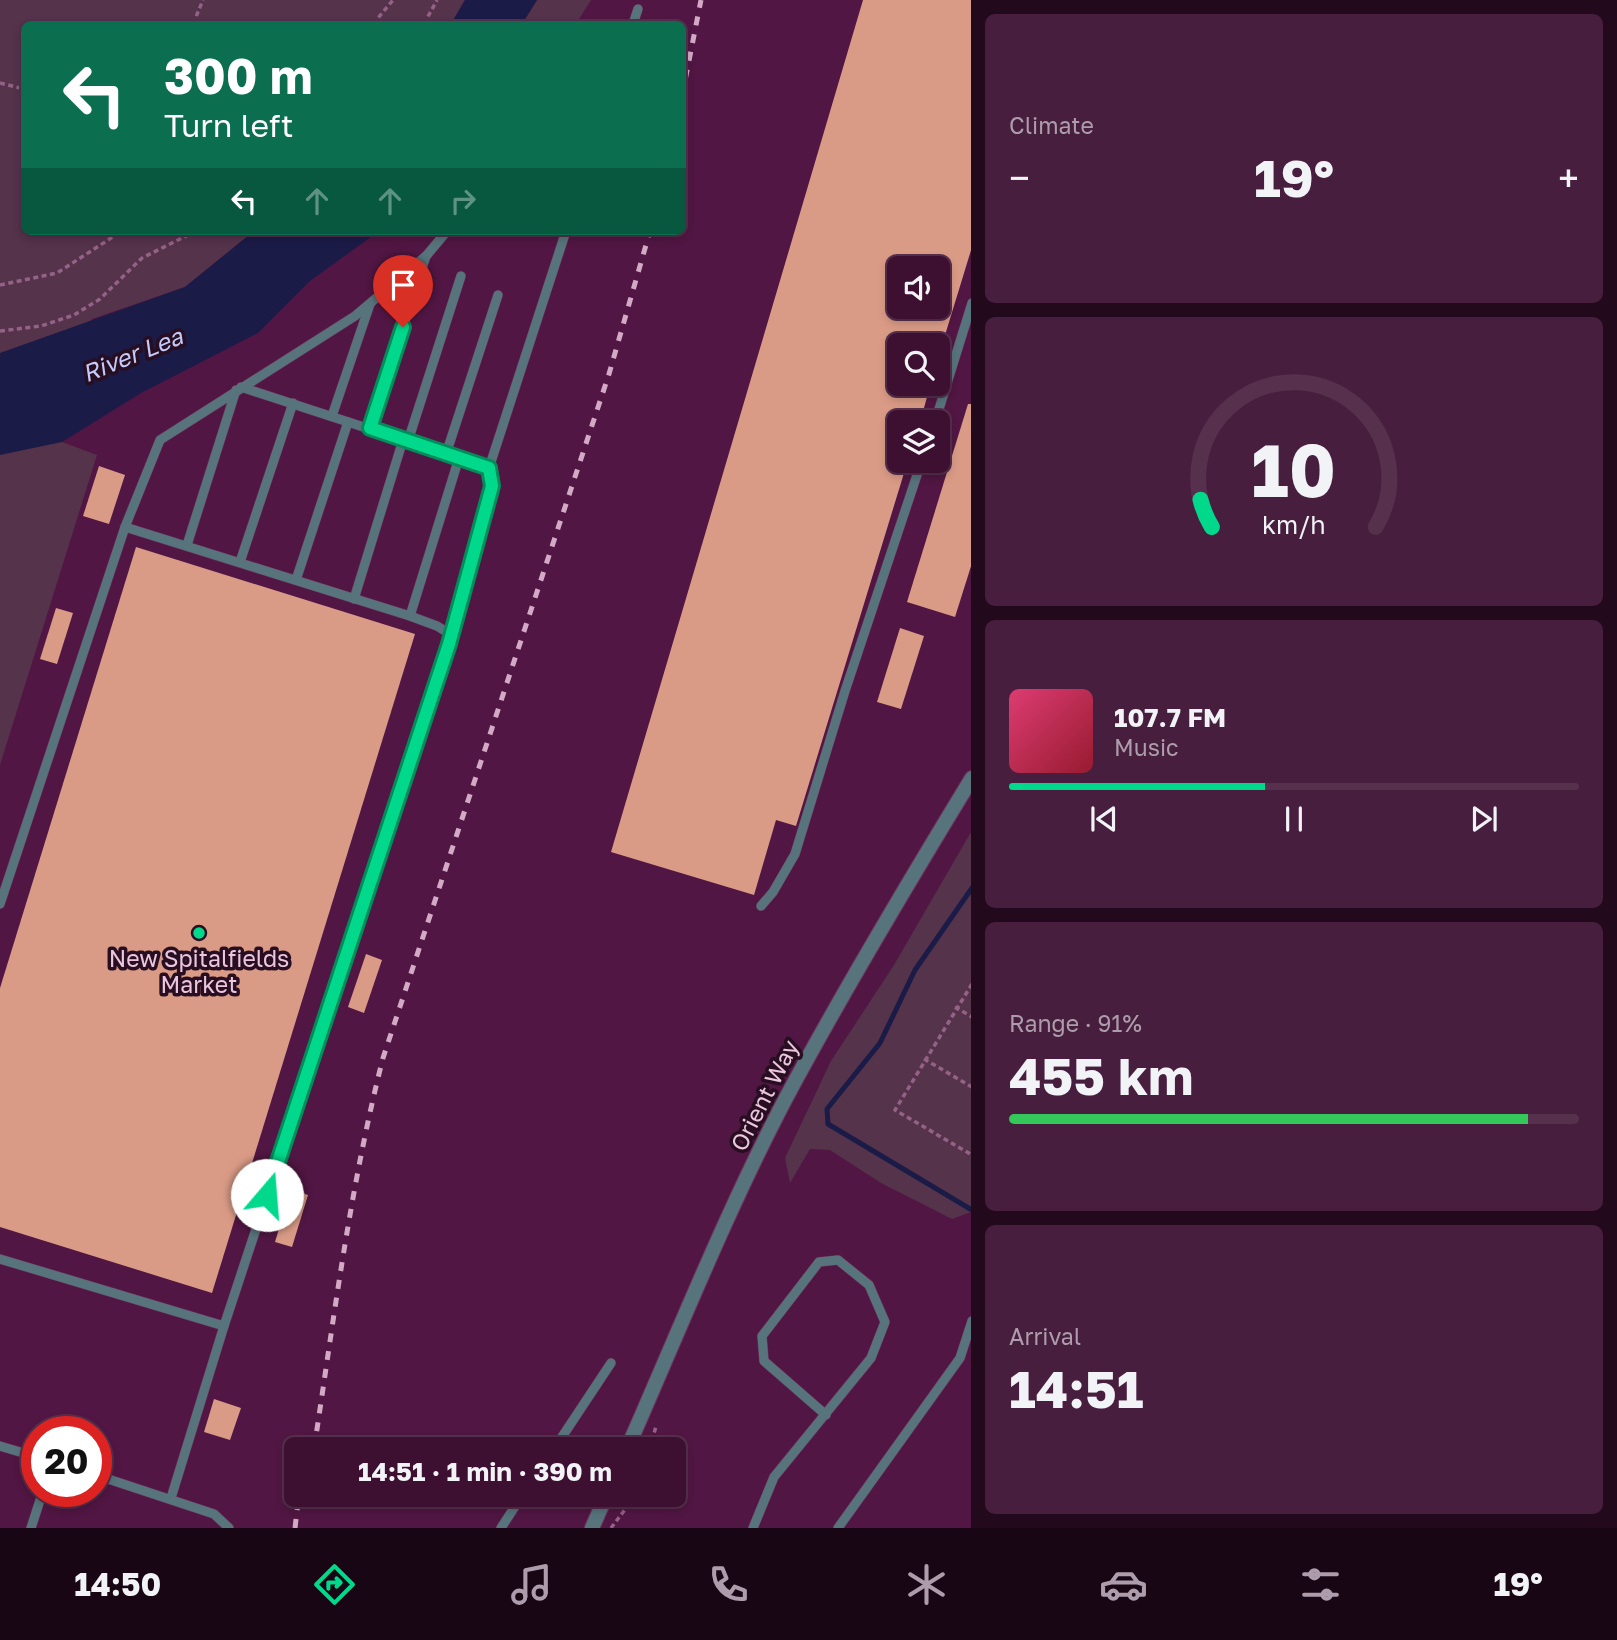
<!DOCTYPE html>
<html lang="en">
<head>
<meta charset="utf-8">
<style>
  body { margin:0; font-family:"Golos Text",sans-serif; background:#481e3e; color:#f1f3f6; height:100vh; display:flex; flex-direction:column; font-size:26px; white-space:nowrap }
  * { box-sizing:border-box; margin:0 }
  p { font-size:23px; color:#ad9dac }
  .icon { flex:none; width:38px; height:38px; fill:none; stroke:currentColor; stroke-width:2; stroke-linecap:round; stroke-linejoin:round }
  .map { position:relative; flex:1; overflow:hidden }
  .panel { display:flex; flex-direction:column; gap:14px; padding:14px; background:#22091c; width:646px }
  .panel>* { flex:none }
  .hud { position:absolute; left:21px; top:21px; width:665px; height:214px; border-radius:10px; box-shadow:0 4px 10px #0003,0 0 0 2px #56304d; background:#0b6e4f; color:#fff; overflow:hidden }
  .buttons { position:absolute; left:887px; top:256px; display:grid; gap:14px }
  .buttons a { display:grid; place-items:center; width:63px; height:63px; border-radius:10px; background:#3d1032; box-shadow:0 4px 10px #0003,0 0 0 2px #56304d; font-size:35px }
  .speed { position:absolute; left:21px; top:1416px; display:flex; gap:14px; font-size:35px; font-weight:700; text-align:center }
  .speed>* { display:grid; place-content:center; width:91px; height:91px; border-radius:50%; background:#3d1032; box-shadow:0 4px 10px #0003,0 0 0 2px #56304d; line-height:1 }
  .speed .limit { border:10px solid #d22; background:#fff; color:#111 }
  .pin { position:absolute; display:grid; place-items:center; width:60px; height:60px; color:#fff; margin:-72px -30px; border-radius:50% 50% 50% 0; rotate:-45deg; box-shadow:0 0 7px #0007 }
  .pin .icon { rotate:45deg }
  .me { position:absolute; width:77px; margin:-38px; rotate:18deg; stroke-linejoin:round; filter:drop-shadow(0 0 5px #0008) }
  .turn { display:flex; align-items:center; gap:24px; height:147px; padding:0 28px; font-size:32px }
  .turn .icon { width:91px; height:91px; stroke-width:2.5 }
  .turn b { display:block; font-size:49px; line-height:60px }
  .lanes { display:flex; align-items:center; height:66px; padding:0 28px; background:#0003; justify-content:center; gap:35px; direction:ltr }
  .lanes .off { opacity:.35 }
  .big { font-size:52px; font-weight:700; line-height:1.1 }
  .panel .widget { flex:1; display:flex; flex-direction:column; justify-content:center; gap:10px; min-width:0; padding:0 24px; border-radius:10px; background:#481e3e }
  .panel .dial { align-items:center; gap:0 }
  .dial svg { height:182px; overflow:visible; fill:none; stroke:#56304d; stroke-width:7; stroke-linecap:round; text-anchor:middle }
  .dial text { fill:#f1f3f6; stroke:none }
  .song { display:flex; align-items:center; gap:21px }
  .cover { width:84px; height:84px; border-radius:10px; background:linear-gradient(135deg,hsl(340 70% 55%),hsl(350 70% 35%)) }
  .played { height:7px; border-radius:4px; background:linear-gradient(90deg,#00d98c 45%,#56304d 45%) }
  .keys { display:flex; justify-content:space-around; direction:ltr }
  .heat { display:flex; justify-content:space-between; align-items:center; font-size:38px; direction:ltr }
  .charge { height:10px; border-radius:5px; background:linear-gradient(90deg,#34c759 91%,#56304d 0) }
  .trip { position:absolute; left:284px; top:1437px; width:402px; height:70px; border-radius:10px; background:#3d1032; box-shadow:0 4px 10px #0003,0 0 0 2px #56304d; font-weight:700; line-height:70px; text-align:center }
  .tabs { display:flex; height:112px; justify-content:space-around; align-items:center; background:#180614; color:#ad9dac }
  .tabs .icon { width:49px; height:49px }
  .tabs .current { color:#00d98c }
  .tabs b { font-size:32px; color:#f1f3f6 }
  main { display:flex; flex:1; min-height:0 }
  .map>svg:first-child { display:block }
</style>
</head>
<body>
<main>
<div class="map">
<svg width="972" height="1528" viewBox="0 0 972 1528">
  <rect width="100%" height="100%" fill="#511643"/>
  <g fill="#55334b">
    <path d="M 0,0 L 465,0 L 451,24 L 24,24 L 24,231 L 254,231 L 185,287 L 92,319 L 62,442 L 97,455 L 0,765 Z"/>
    <path d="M 537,0 L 591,0 L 576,24 L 522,24 Z"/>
    <path d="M 971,832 L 971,1212 L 952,1219 L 881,1183 L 830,1150 L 810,1149 L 790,1183 L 785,1158 L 831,1061 L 894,965 Z"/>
  </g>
  <g fill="#1b1b48">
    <path d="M 465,0 L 537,0 L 522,24 L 451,24 Z"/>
    <path d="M 254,231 L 379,231 L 310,281 L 258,333 L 141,393 L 62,442 L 0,455 L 0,353 L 185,287 Z"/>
  </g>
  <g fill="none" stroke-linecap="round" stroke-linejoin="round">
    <path stroke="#1b1b48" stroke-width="5" d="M 972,888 L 915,970 L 880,1043 L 827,1109 L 828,1124 L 972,1210"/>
  </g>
  <g fill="#da9b86" fill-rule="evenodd">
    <path d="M 863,0 L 972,0 L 972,247 L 942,345 L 900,345 L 900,383 L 931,383 L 920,422 L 900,422 L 900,460 L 908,460 L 796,826 L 776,820 L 754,895 L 611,852 ZM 900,268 L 938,268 L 938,306 L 900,306 Z"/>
    <path d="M 968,404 L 972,404 L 972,563 L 955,617 L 907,602 Z"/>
    <path d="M 99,466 L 125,475 L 109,524 L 83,516 Z"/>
    <path d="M 136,547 L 415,634 L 212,1293 L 0,1227 L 0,988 Z"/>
    <path d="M 56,608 L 73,613 L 57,664 L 40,659 Z"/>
    <path d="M 900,628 L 924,636 L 901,709 L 877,702 Z"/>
    <path d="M 366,954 L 382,960 L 364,1013 L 348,1007 Z"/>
    <path d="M 291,1189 L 308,1195 L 292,1247 L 275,1242 Z"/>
    <path d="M 214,1399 L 241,1408 L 230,1440 L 204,1432 Z"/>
  </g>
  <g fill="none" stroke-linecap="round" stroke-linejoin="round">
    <defs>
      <g id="service">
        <path d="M 633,24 L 638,9"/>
        <path d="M 241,387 L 489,468"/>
        <path d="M 332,416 L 370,304"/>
        <path d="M 935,422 L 972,303"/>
        <path d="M 370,428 L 426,256"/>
        <path d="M 408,441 L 461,276"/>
        <path d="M 446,454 L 498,295"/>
        <path d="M 125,527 L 410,616 L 437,626 L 450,634"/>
        <path d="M 187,545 L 236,390"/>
        <path d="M 240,562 L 293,403"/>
        <path d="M 296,580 L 348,422"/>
        <path d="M 354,599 L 403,440"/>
        <path d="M 410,616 L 459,458"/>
        <path d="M 0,904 L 125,527 L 160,440 L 355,316 L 427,255 L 447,231"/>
        <path d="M 761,906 L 773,892 L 795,854 L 845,691 L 922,460"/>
        <path d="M 0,1259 L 224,1326"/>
        <path d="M 0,1446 L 37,1457"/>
        <path d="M 554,1449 L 611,1363"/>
        <path d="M 96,1475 L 214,1514 L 229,1528"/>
        <path d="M 171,1498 L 224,1326 L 449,644 L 492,486 L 489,468 L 566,231"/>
        <path d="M 31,1528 L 43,1491"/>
        <path d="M 501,1528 L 523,1494"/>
        <path d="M 753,1528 L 774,1477 L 871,1358 L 885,1322 L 869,1285 L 838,1260 L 819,1262 L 762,1336 L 764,1361 L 826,1415"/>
        <path d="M 838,1528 L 960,1358 L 972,1321"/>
      </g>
      <g id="tertiary">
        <path d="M 627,1449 C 679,1331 727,1210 787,1096 C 845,988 908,883 972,778"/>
        <path d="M 592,1528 L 607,1494"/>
      </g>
    </defs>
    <use href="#service" stroke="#6d365f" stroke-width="10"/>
    <use href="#tertiary" stroke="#6d365f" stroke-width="16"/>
    <g stroke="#946286" stroke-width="3.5" stroke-dasharray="5 3.5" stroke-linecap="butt">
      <path d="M 193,24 L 203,0"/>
      <path d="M 373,24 L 393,0"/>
      <path d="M 424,24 L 437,0"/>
      <path d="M 0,83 L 24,89"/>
      <path d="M 0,285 L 57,273 L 122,231"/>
      <path d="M 0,331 L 41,326 L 74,315 L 100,299 L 142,258 L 196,231"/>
      <path d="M 972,984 L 895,1110 L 972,1155"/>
      <path d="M 955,1007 L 972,1017"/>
      <path d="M 924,1059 L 972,1087"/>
      <path d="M 650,1449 L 656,1426"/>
      <path d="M 611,1528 L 630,1503 L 633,1494"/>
    </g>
    <use href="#service" stroke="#57747d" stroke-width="9"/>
    <use href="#tertiary" stroke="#57747d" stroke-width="14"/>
    <g stroke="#d3aac6" stroke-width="5" stroke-dasharray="9 9" stroke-linecap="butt">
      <path d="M 682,96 L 701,0"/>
      <path d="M 314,1449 C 334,1318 350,1187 383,1058 L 609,374 L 650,231"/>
      <path d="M 295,1528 L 299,1494"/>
    </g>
  </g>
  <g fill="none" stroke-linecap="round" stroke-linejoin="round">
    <defs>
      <path id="route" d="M 267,1195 L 449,644 L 492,486 L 489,468 L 370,428 L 403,327"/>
    </defs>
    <use href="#route" stroke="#008d5b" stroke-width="18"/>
    <use href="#route" stroke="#00d98c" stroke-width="12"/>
  </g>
  <circle fill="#00d98c" stroke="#280e21" stroke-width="2.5" cx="199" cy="933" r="7"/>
  <g text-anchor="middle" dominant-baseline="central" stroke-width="7" stroke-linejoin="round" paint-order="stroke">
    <g font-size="23" fill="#ebc6de" stroke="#280e21">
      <text x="199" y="958">New Spitalfields<tspan x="199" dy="26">Market</tspan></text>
    </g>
    <g font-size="23" fill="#ebc6de" stroke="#280e21">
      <text transform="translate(764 1095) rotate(-63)">Orient Way</text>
    </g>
    <g font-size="24" font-style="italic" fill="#c4cbfb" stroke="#280e21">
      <text transform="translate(132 354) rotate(-22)">River Lea</text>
    </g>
  </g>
</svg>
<div class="buttons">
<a><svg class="icon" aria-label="sound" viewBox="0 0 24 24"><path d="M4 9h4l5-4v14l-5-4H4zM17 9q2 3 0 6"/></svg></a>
<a><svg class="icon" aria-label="search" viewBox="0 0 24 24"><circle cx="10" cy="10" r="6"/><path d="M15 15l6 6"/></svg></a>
<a><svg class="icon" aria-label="layers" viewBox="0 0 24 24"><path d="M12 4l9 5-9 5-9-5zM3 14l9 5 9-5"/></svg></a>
</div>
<div class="speed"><div class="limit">20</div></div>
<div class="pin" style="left:403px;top:327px;background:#d93025"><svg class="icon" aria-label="arrive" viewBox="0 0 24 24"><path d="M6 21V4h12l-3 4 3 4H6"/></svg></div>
<svg class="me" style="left:267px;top:1195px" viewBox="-20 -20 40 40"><circle r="19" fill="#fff"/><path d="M0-13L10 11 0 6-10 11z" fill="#00d98c"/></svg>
<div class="trip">14:51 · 1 min · 390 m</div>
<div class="hud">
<div class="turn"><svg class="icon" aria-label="left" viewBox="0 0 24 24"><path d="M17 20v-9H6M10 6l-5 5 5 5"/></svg><div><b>300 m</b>Turn left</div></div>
<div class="lanes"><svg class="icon" aria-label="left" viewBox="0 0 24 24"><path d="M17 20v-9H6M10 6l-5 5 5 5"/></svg><svg class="icon off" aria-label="ahead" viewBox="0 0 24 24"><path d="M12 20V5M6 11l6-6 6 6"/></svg><svg class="icon off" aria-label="ahead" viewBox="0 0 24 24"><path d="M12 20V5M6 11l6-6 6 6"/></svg><svg class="icon off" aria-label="right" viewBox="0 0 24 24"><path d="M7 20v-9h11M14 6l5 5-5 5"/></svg></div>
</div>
</div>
<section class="panel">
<div class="widget"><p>Climate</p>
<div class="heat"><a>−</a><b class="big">19°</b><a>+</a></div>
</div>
<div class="widget dial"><svg viewBox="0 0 100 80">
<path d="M14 69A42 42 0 1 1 86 69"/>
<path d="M14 69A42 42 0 0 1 9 57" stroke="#00d98c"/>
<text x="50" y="56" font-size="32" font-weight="700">10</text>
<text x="50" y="72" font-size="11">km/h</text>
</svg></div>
<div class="widget">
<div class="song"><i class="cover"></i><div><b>107.7 FM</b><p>Music</p></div></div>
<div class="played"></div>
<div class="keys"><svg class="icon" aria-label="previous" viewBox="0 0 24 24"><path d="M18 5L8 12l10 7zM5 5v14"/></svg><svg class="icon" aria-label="pause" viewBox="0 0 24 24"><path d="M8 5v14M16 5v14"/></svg><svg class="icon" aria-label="next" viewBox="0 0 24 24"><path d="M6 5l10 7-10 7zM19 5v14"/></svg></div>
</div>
<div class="widget"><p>Range · 91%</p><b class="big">455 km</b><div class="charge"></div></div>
<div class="widget"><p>Arrival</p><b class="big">14:51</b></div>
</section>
</main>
<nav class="tabs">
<b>14:50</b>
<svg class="icon current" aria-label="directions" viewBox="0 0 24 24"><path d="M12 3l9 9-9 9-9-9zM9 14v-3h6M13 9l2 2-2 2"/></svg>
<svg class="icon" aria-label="music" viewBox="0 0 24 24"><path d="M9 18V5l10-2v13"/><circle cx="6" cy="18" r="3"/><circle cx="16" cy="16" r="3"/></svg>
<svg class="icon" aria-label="phone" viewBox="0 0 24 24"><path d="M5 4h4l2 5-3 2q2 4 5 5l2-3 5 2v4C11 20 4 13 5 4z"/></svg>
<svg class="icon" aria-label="climate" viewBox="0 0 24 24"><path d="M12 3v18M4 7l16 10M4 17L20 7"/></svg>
<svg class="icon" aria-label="car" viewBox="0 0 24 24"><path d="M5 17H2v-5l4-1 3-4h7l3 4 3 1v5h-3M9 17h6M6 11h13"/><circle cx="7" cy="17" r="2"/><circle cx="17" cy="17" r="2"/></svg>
<svg class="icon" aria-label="filters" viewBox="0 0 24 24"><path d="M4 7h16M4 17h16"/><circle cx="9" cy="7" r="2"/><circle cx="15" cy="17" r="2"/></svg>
<b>19°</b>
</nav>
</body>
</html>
